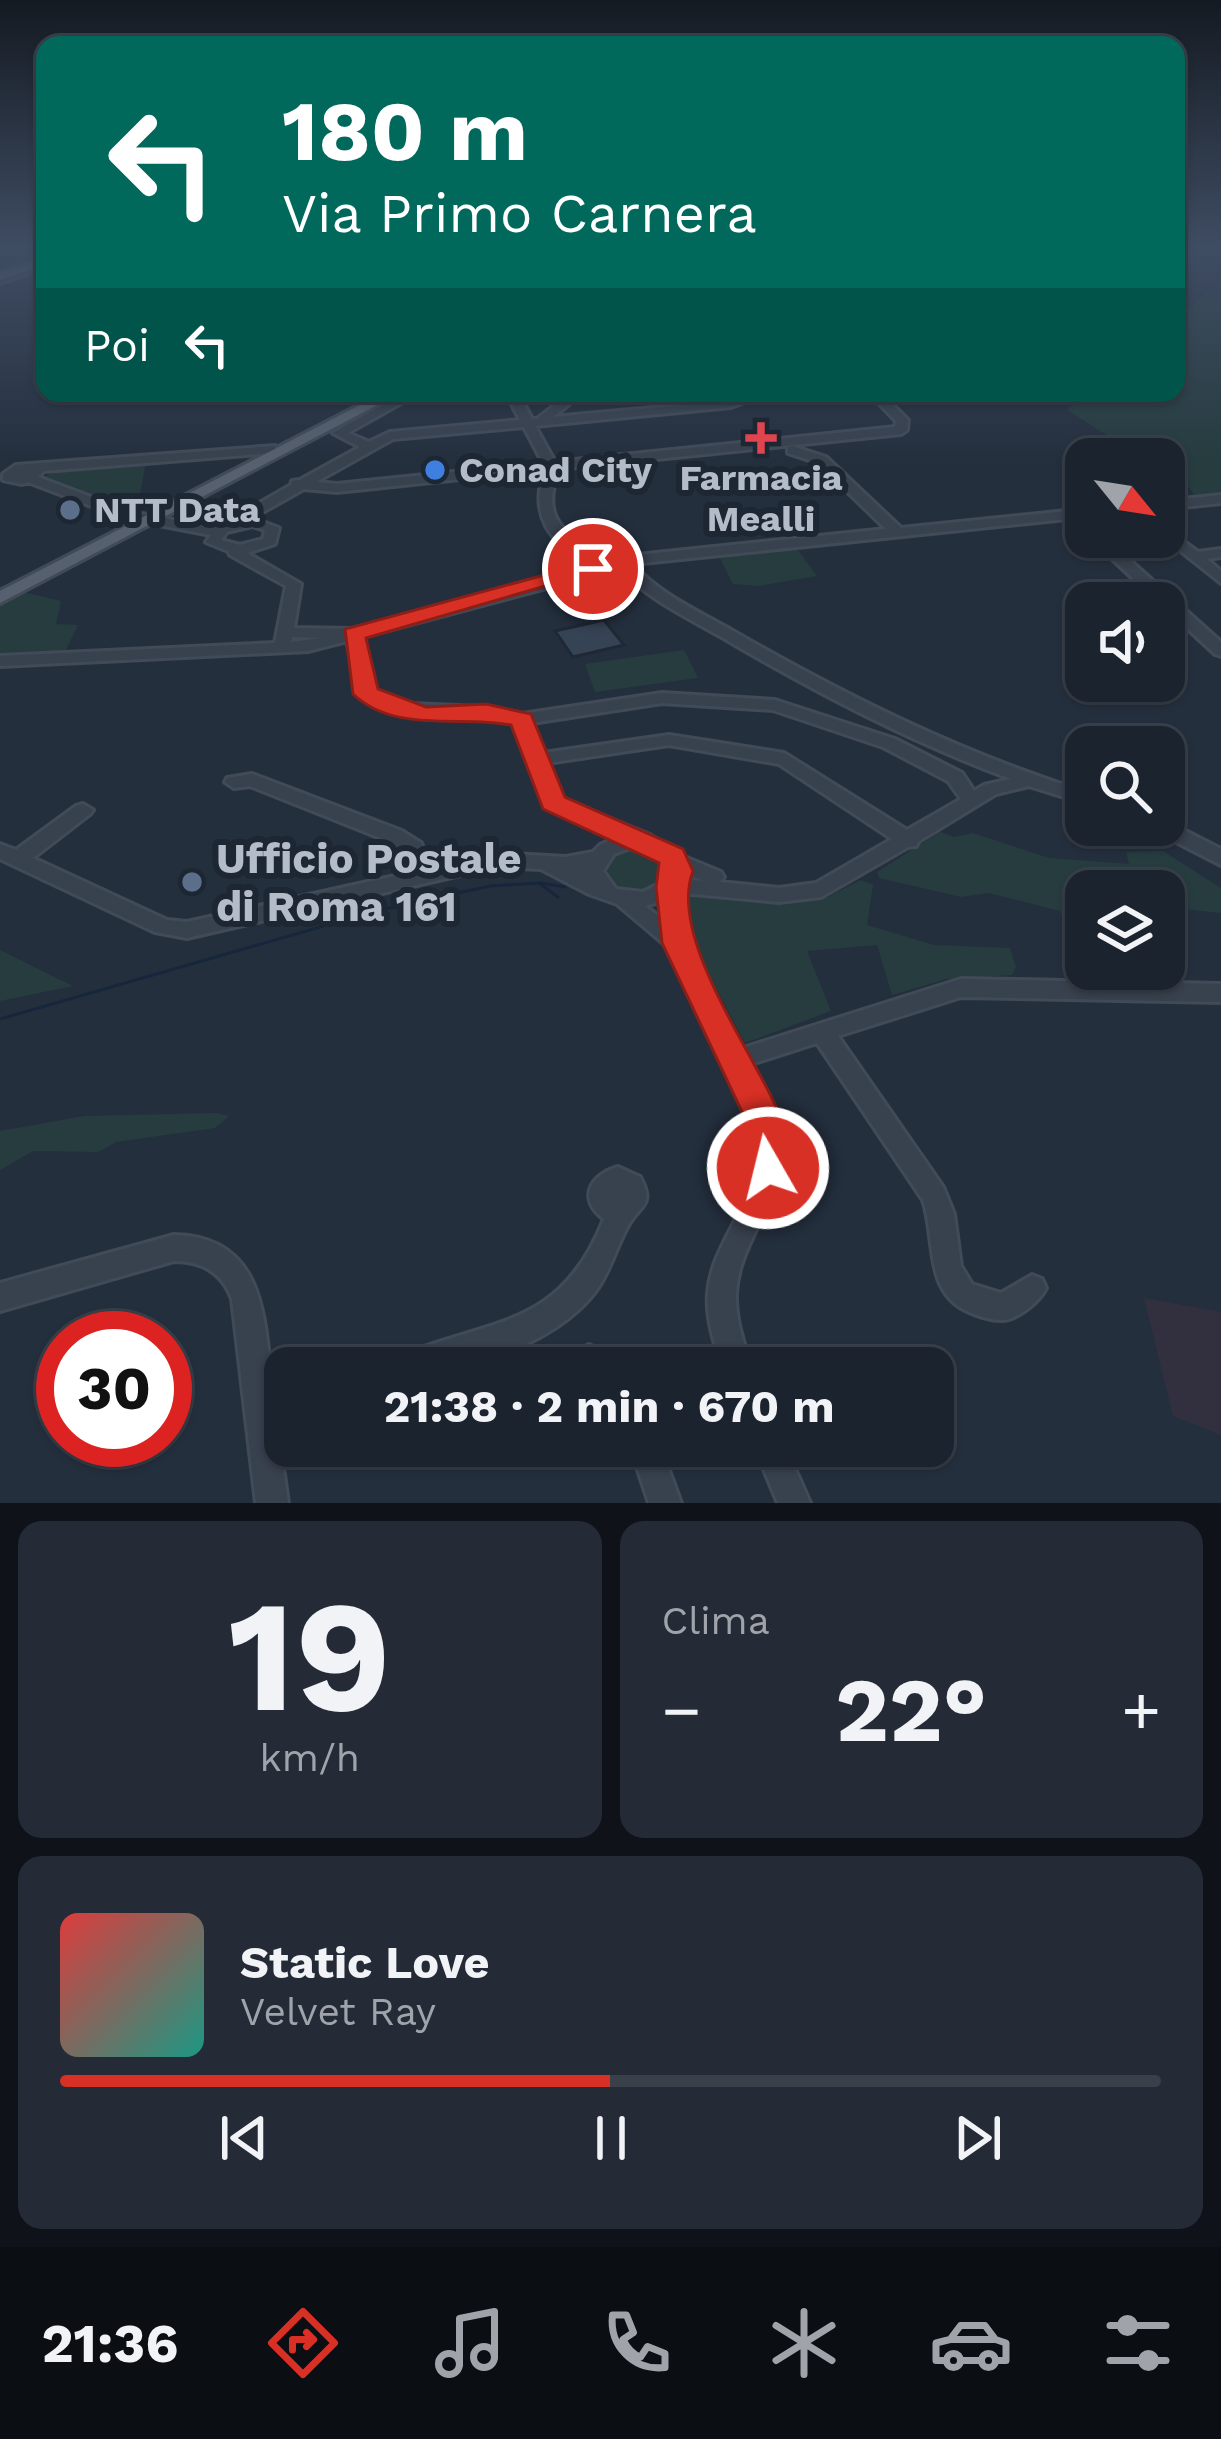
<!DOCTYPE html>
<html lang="it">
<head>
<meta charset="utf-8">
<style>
  body { margin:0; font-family:"Work Sans",sans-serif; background:#242b36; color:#f1f3f6; height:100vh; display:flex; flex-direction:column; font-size:45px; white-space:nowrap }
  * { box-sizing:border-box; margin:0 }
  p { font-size:39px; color:#a0a4aa }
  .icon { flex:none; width:66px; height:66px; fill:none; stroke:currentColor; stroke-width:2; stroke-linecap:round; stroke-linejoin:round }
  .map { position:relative; height:1503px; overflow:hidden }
  .drawer { display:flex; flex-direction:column; gap:18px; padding:18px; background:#0f1319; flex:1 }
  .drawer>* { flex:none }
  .guide { position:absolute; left:36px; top:36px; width:1149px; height:366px; border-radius:24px; box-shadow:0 3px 9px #0004,0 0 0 3px #39404a; background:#00695c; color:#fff; overflow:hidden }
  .needle { width:78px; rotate:120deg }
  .buttons { position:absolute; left:1065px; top:438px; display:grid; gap:24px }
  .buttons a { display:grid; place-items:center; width:120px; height:120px; border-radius:24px; background:#1b232e; box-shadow:0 3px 9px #0004,0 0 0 3px #39404a; font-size:60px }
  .speed { position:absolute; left:36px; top:1311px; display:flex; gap:24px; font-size:60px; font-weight:700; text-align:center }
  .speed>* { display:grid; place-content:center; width:156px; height:156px; border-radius:50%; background:#1b232e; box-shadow:0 3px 9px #0004,0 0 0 3px #39404a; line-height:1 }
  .speed .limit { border:18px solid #d22; background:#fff; color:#111 }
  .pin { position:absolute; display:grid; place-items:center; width:102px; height:102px; color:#fff; margin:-51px; border:6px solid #fff; border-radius:50%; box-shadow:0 3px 12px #0007 }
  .me { position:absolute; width:132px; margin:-66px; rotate:352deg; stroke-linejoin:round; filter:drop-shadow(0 0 9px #0008) }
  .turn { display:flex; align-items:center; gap:42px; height:252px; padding:0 48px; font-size:54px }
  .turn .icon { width:156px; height:156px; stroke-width:2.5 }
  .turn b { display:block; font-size:84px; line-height:102px }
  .then { display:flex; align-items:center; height:114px; padding:0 48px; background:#0003; gap:24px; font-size:45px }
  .big { font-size:90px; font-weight:700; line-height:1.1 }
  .drawer .tile { flex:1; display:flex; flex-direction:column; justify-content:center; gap:18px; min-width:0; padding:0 42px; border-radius:24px; background:#242b36 }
  .drawer .dial { align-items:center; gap:0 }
  .dial b { font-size:156px; line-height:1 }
  .song { display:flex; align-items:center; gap:36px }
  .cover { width:144px; height:144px; border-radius:18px; background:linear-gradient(135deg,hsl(0 70% 55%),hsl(170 70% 35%)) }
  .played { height:12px; border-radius:6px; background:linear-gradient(90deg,#d93025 50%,#39404a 50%) }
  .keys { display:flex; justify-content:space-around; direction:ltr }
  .heat { display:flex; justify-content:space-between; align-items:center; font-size:66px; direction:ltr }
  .drawer .tiles { flex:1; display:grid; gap:18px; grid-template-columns:1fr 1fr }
  .tile:last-child { grid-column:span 2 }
  .trip { position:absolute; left:264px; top:1347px; width:690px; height:120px; border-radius:24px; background:#1b232e; box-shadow:0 3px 9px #0004,0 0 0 3px #39404a; font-weight:700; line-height:120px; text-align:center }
  .tabs { display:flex; height:192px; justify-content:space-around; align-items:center; background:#0b0e12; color:#a0a4aa }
  .tabs .icon { width:84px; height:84px }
  .tabs .current { color:#d93025 }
  .tabs b { font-size:54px; color:#f1f3f6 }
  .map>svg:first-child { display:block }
</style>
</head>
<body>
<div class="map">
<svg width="1221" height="1503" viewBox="0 0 1221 1503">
  <rect width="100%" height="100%" fill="#242f3e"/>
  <path fill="#32303f" d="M 1144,1298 L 1221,1312 L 1221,1435 L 1173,1416 Z"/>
  <g fill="#263c3f">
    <path d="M 1209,290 L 1221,293 L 1221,494 L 1171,500 L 1194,494 L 1171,464 L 1145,459 L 1067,410 L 1088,393 L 1176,393 L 1176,320 Z"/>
    <path d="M 146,462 L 137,510 L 39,479 L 57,471 Z"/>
    <path d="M 797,549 L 817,576 L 758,586 L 733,584 L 720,558 Z"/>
    <path d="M 23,592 L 61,601 L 56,624 L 78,625 L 64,654 L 0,657 L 0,604 Z"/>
    <path d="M 684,650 L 698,678 L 595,692 L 585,664 Z"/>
    <path d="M 940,832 L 954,837 L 973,833 L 1049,858 L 1129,864 L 1126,852 L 1163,851 L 1221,888 L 1221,913 L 1164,907 L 1164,891 L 1086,891 L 1086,946 L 1072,942 L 1060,911 L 989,893 L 961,897 L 879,878 L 877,872 Z"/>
    <path d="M 633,848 L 666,865 L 659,886 C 635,895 617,895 602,873 L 613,853 Z"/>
    <path d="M 861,880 L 873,885 L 867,925 L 934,945 L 1010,948 L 1016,967 L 1012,975 L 947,979 L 892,995 L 877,945 L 807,951 L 831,1011 L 745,1043 L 683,926 L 685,895 L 789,902 L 827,897 Z"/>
    <path d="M 0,950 L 73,986 L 0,1001 Z"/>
    <path d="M 216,1113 L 229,1116 L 215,1128 L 116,1142 L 98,1152 L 33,1151 L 0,1170 L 0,1131 L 84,1116 Z"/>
  </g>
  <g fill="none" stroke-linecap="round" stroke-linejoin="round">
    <g stroke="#17263c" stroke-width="3">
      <path d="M 541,883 L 565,887"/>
      <path d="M 0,1019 L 372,912 L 490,886 L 539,883 L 558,897"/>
    </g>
  </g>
  <path fill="#364354" stroke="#1f2835" stroke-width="3" d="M 604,620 L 624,645 L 573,657 L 555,631 Z"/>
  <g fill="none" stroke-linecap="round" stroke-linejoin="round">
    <defs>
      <g id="minor">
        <path d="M 45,262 L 45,268 L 0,283 L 0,277 Z"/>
        <path d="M 404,393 L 419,393 L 348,433 L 369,442 L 390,432 L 520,420 L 506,393 L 518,393 L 532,419 L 537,419 L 570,393 L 583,393 L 553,417 L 729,401 L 751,393 L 768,393 L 731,407 L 535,426 L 555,462 L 895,427 L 896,421 L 869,393 L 881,393 L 908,420 L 907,430 L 901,434 L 559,469 C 540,519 563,527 595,559 L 588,563 C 549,544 529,513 545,470 L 337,492 L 304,489 L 252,518 L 279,528 L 275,544 L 247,553 L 301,584 L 294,628 L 353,629 L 597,566 L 608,558 L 886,529 L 818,463 L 788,453 L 788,447 L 792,446 L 826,457 L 901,528 L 1086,509 L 1086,517 L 633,564 C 660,595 698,611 733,631 C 846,696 961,753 1086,792 L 1086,804 L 1029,786 L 996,794 L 919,841 L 916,846 L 908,847 L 821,897 L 779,902 L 682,893 L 689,943 L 740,1049 L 961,979 L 1221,984 L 1221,1002 L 961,997 L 838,1036 L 943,1187 L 954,1214 L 961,1266 L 972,1284 L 1001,1293 L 1032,1275 L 1042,1279 L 1046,1288 C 1040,1301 1017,1320 1002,1320 C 990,1320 975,1315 965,1310 C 924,1289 936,1238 923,1200 L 817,1043 L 748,1065 C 757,1085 781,1122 782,1142 C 786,1199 738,1240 736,1294 C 735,1320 744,1344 752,1368 L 722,1368 C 715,1344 706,1319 708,1293 C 711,1256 734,1228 747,1195 C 754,1176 756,1158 757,1138 L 669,948 L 617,904 L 589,894 L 541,869 L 495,867 L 187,938 L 155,932 L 0,859 L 0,844 L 16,850 L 76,806 L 83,804 L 93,810 L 90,814 L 33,858 L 167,920 L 187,922 L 413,872 L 406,852 L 388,841 L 250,786 L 234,788 L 225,782 L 227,778 L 252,774 L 402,831 L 421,843 L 432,867 L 495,853 L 566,857 L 593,852 L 600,845 L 618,837 L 546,807 L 515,722 L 482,717 L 410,714 L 360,697 L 347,641 L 308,651 L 0,666 L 0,656 L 275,643 L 286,586 L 230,555 L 228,551 L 206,542 L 211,535 L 123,518 L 28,482 L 22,484 L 3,480 L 3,474 L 16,465 L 275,446 L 275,452 L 271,453 L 44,471 L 38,477 L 131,512 L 216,528 L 291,485 L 292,481 L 300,480 L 360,447 L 333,433 ZM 524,427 L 543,463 L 337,484 L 316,482 L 393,439 ZM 252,526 L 265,530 L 263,539 L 240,545 L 221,540 L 227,532 ZM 612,566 L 619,566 C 645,598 683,615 718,635 C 812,690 908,741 1011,779 L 984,785 L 974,791 L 962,773 L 895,739 L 775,700 L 662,693 L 522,714 L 482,707 L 411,704 L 374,690 L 362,637 L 607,572 ZM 292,637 L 321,638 L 291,642 ZM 662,703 L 773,710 L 883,747 L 948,781 L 961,799 L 907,830 L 784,753 L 669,735 L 543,753 L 532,723 ZM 669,745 L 779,764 L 892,839 L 816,883 L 779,888 L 720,882 L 724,877 L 721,872 L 682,856 L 650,835 L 561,799 L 547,763 ZM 630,848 L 647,851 L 665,863 L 663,882 L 643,892 L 616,889 L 603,871 L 614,854 ZM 684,873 L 704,881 L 684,879 ZM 662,901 L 665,921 L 645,906 Z"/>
        <path d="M 1221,495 L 1221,503 L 1164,509 L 1164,501 Z"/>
        <path d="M 1164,527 L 1198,552 L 1221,549 L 1221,557 L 1207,559 L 1221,571 L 1221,583 L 1163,537 Z"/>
        <path d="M 1089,537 L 1104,537 L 1221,642 L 1221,656 L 1215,654 L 1164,607 L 1164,603 L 1159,603 Z"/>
        <path d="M 1164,820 L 1221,849 L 1221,865 L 1153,830 L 1150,825 L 1164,825 Z"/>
        <path d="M 618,1167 L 640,1177 C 655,1205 641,1204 629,1224 C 616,1246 611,1271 595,1292 C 564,1332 506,1357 456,1367 C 436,1371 411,1368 390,1368 L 395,1358 C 489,1318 560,1331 604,1219 C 577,1199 590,1175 618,1167 Z"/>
        <path d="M 174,1235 C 269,1237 264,1325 273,1396 L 285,1392 L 285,1422 L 277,1425 L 288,1503 L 256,1503 L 232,1299 C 222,1272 202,1261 174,1261 L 0,1311 L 0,1283 Z"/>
        <path d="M 589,1345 L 599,1350 L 611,1368 L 578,1368 L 574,1360 L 579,1350 Z"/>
        <path d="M 630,1446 L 660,1446 L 681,1503 L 649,1503 Z"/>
        <path d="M 754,1446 L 785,1446 L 810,1503 L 778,1503 Z"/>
      </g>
      <g id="major">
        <path d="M 45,259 L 45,265 L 0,280 L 0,273 Z"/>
        <path d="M 383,393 L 400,393 L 0,603 L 0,591 Z"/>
      </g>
    </defs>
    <use href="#minor" stroke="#414a57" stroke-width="6"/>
    <use href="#major" stroke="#414a57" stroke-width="6"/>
    <use href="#minor" fill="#38414e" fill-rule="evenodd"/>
    <use href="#major" fill="#56606e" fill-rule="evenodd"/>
  </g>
  <linearGradient id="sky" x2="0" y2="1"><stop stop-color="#141a22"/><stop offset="0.54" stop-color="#3f4d63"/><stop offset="1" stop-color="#3f4d63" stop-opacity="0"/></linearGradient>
  <rect width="1221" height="461" fill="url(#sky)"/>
  <path fill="#d93025" stroke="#8d1f18" stroke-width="3" d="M 585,564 L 604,569 L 366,638 L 378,689 L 426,707 L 486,704 L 531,714 L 565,797 L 683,849 L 693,871 C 666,943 766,1066 789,1138 L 782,1180 L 768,1185 L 754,1180 C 745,1161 751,1139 745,1118 L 662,943 L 656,887 L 659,863 L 543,809 L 511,725 C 460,715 395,734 353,694 L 345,629 Z"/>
  <path fill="#e0444e" stroke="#1d2633" stroke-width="4.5" d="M755 420h12v12h12v12h-12v12h-12v-12h-12v-12h12z"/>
  <circle fill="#3f7fe0" stroke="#1d2633" stroke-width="4.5" cx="435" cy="470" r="12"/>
  <g fill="#5c6f8a" stroke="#1d2633" stroke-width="4.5">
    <circle cx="70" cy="510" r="12"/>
    <circle cx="192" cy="882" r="12"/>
  </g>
  <g text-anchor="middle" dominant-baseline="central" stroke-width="12" stroke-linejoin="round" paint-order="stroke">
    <g font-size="36" font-weight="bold" fill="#b4bcc9" stroke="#1d2633" text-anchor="start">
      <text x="459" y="470">Conad City</text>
      <text x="761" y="478" text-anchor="middle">Farmacia<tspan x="761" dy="41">Mealli</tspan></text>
      <text x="94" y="510">NTT Data</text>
    </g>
    <g font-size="42" font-weight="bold" fill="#b4bcc9" stroke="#1d2633" text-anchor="start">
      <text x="216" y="858">Ufficio Postale<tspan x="216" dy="48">di Roma 161</tspan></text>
    </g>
  </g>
</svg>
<div class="buttons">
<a><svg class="needle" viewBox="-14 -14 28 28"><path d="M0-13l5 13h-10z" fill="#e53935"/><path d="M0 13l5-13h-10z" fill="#a0a4aa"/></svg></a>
<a><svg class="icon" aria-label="sound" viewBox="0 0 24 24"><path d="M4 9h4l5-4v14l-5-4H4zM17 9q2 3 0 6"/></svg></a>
<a><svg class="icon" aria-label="search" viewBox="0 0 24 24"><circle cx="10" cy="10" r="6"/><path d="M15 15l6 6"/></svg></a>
<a><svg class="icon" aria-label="layers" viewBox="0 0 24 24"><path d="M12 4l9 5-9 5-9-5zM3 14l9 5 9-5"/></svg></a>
</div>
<div class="speed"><div class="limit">30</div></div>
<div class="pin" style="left:593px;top:569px;background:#d93025"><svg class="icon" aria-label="arrive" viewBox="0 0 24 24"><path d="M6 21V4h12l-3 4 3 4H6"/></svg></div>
<svg class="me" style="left:768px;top:1168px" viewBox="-20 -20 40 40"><circle r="17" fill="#d93025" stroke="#fff" stroke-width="3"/><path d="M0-11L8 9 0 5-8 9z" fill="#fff"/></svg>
<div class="trip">21:38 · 2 min · 670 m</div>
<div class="guide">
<div class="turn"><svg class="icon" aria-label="left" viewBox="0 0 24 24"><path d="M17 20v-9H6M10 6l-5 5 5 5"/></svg><div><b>180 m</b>Via Primo Carnera</div></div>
<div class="then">Poi<svg class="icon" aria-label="left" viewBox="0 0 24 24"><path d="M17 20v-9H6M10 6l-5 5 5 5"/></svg></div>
</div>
</div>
<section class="drawer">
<div class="tiles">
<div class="tile dial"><b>19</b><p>km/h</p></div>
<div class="tile"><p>Clima</p>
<div class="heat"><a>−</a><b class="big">22°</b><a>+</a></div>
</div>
<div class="tile">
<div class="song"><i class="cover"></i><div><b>Static Love</b><p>Velvet Ray</p></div></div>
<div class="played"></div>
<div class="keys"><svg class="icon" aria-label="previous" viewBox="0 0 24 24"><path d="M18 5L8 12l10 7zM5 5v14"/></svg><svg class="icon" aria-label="pause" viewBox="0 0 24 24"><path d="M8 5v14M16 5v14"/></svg><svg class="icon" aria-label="next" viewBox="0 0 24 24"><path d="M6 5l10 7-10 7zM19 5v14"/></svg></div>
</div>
</div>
</section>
<nav class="tabs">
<b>21:36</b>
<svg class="icon current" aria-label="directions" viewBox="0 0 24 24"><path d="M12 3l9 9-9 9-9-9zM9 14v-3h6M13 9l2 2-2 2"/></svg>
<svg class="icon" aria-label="music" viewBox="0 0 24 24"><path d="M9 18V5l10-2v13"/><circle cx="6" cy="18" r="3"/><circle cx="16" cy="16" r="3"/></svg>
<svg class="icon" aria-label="phone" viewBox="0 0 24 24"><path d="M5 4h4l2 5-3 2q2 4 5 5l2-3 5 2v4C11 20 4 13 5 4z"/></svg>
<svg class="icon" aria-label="climate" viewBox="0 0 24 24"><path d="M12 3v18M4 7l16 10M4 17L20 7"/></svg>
<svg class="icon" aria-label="car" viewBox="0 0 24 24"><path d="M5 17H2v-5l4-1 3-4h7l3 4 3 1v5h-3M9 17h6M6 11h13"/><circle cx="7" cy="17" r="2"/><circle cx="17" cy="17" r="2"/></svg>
<svg class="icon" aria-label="filters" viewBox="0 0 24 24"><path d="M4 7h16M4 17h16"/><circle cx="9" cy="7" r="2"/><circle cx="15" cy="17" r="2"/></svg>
</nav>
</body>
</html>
